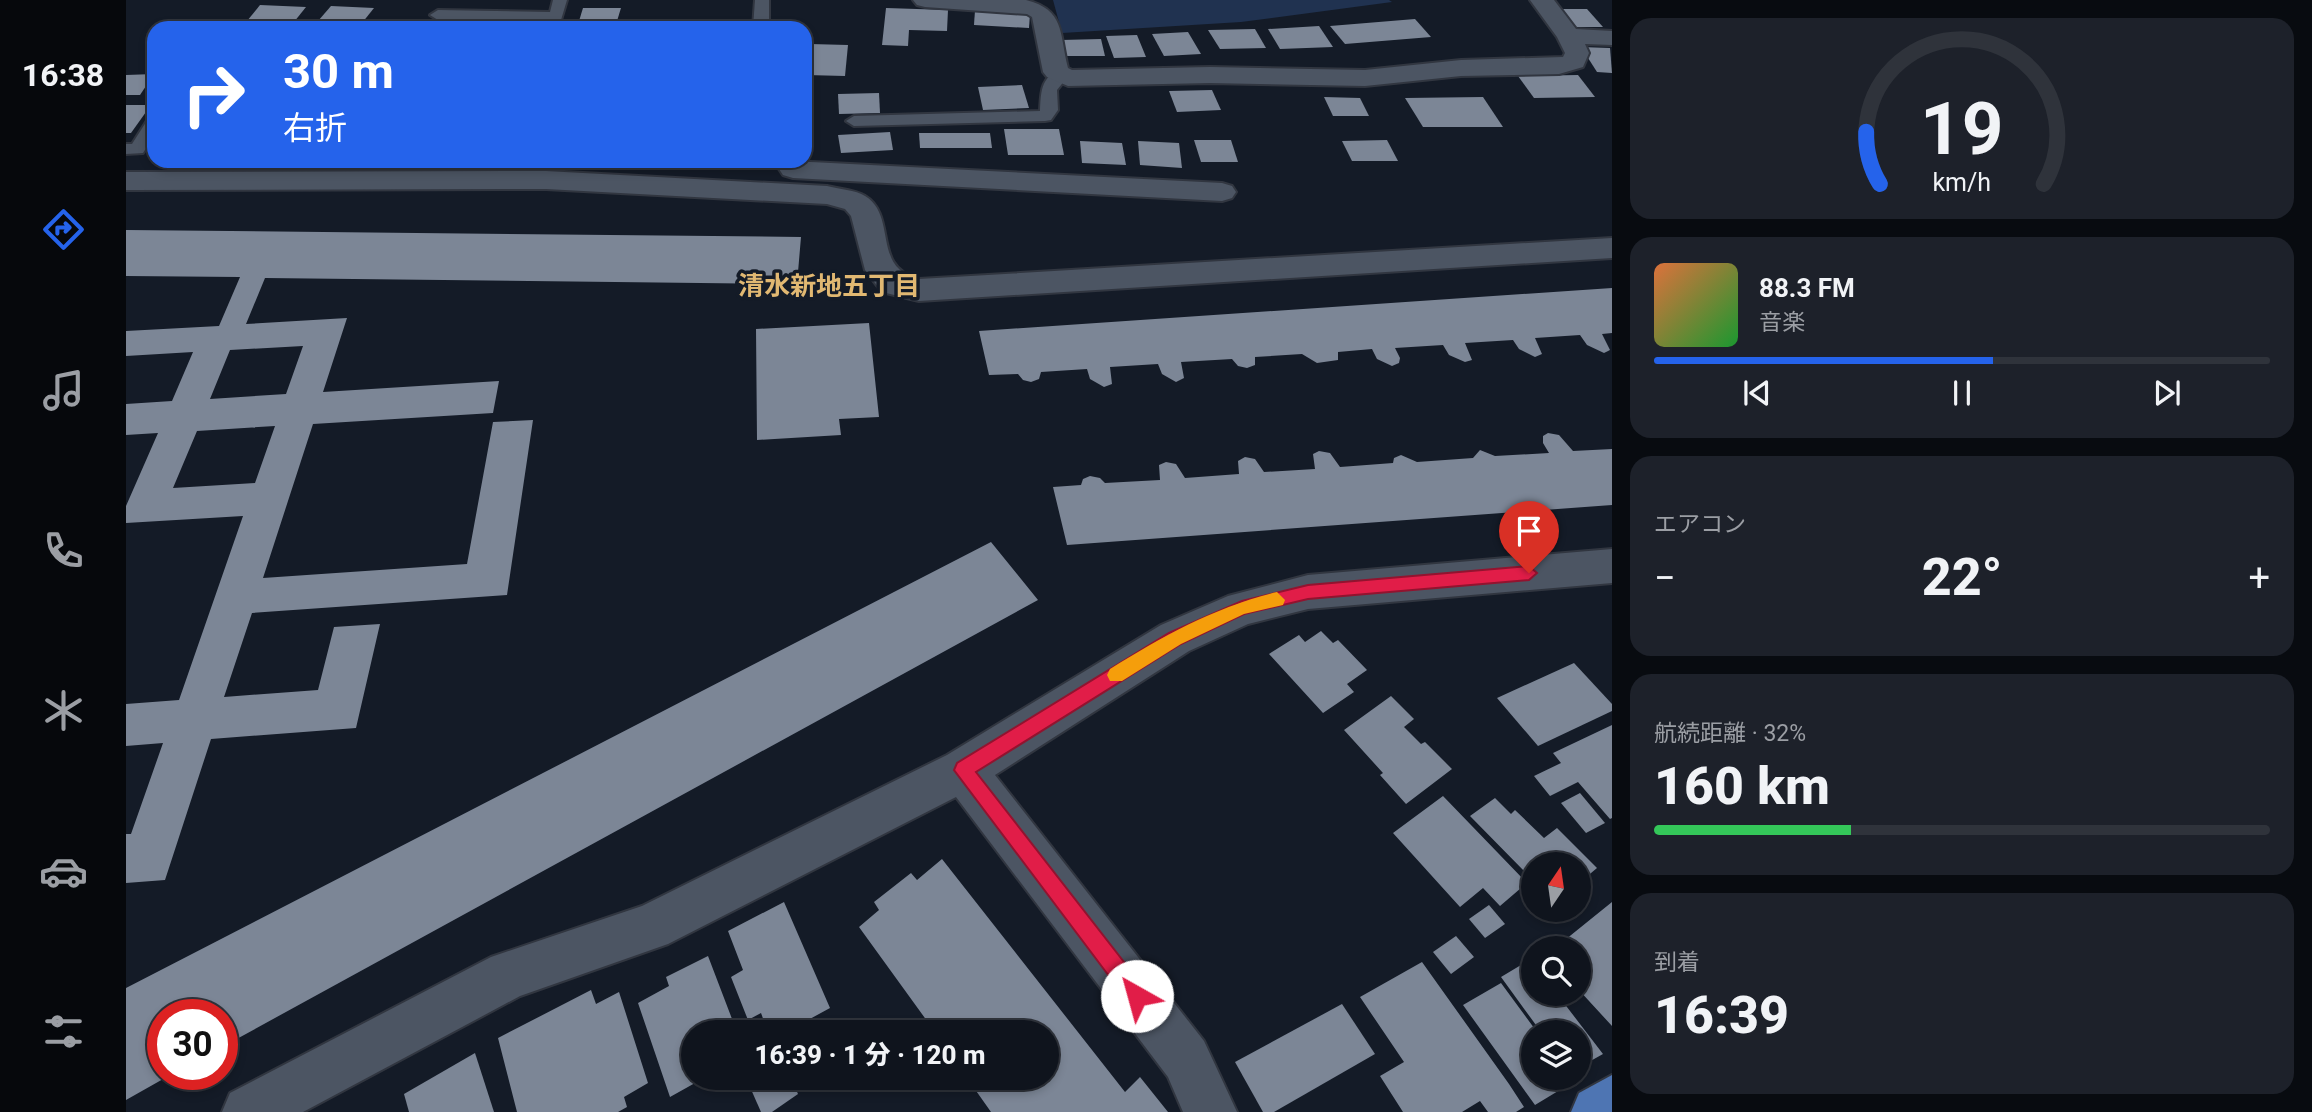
<!DOCTYPE html>
<html lang="ja">
<head>
<meta charset="utf-8">
<style>
  body { margin:0; font-family:Roboto,"Noto Sans JP",sans-serif; background:#1d212a; color:#f1f3f6; height:100vh; display:flex; flex-direction:column; font-size:26px; white-space:nowrap }
  * { box-sizing:border-box; margin:0 }
  p { font-size:23px; color:#9b9ea4 }
  .icon { flex:none; width:38px; height:38px; fill:none; stroke:currentColor; stroke-width:2; stroke-linecap:round; stroke-linejoin:round }
  .map { position:relative; flex:1; overflow:hidden }
  .panel { display:flex; flex-direction:column; gap:18px; padding:18px; background:#080b10; width:700px }
  .panel>* { flex:none }
  .top-card { position:absolute; left:21px; top:21px; width:665px; height:147px; border-radius:21px; box-shadow:0 4px 10px #0003,0 0 0 2px #2f333b; background:#2563eb; color:#fff; overflow:hidden }
  .needle { width:46px; rotate:13deg }
  .fabs { position:absolute; left:1395px; top:852px; display:grid; gap:14px }
  .fabs a { display:grid; place-items:center; width:70px; height:70px; border-radius:50%; background:#0f141d; box-shadow:0 4px 10px #0003,0 0 0 2px #2f333b; font-size:35px }
  .speed { position:absolute; left:21px; top:999px; display:flex; gap:14px; font-size:35px; font-weight:700; text-align:center }
  .speed>* { display:grid; place-content:center; width:91px; height:91px; border-radius:50%; background:#0f141d; box-shadow:0 4px 10px #0003,0 0 0 2px #2f333b; line-height:1 }
  .speed .limit { border:10px solid #d22; background:#fff; color:#111 }
  .pin { position:absolute; display:grid; place-items:center; width:60px; height:60px; color:#fff; margin:-72px -30px; border-radius:50% 50% 50% 0; rotate:-45deg; box-shadow:0 0 7px #0007 }
  .pin .icon { rotate:45deg }
  .me { position:absolute; width:77px; margin:-38px; rotate:322deg; stroke-linejoin:round; filter:drop-shadow(0 0 5px #0008) }
  .turn { display:flex; align-items:center; gap:24px; height:147px; padding:0 21px; font-size:32px }
  .turn .icon { width:91px; height:91px; stroke-width:2.5 }
  .turn b { display:block; font-size:49px; line-height:60px }
  .big { font-size:52px; font-weight:800; line-height:1.1 }
  .panel .card { flex:1; display:flex; flex-direction:column; justify-content:center; gap:10px; min-width:0; padding:0 24px; border-radius:21px; background:#1d212a }
  .panel .dial { align-items:center; gap:0 }
  .dial svg { height:182px; overflow:visible; fill:none; stroke:#2f333b; stroke-width:7; stroke-linecap:round; text-anchor:middle }
  .dial text { fill:#f1f3f6; stroke:none }
  .song { display:flex; align-items:center; gap:21px }
  .cover { width:84px; height:84px; border-radius:10px; background:linear-gradient(135deg,hsl(20 70% 55%),hsl(130 70% 35%)) }
  .played { height:7px; border-radius:4px; background:linear-gradient(90deg,#2563eb 55%,#2f333b 55%) }
  .keys { display:flex; justify-content:space-around; direction:ltr }
  .heat { display:flex; justify-content:space-between; align-items:center; font-size:38px; direction:ltr }
  .charge { height:10px; border-radius:5px; background:linear-gradient(90deg,#34c759 32%,#2f333b 0) }
  .trip { position:absolute; left:555px; top:1020px; width:378px; height:70px; border-radius:35px; background:#0f141d; box-shadow:0 4px 10px #0003,0 0 0 2px #2f333b; font-weight:800; line-height:70px; text-align:center }
  main { display:flex; flex:1; min-height:0 }
  .menu { display:flex; flex-direction:column; width:126px; justify-content:space-around; align-items:center; background:#06080c; color:#9b9ea4 }
  .menu .icon { width:49px; height:49px }
  .menu .selected { color:#2563eb }
  .menu b { font-size:32px; color:#f1f3f6 }
  .map>svg:first-child { display:block }
</style>
</head>
<body>
<main>
<nav class="menu">
<b>16:38</b>
<svg class="icon selected" aria-label="directions" viewBox="0 0 24 24"><path d="M12 3l9 9-9 9-9-9zM9 14v-3h6M13 9l2 2-2 2"/></svg>
<svg class="icon" aria-label="music" viewBox="0 0 24 24"><path d="M9 18V5l10-2v13"/><circle cx="6" cy="18" r="3"/><circle cx="16" cy="16" r="3"/></svg>
<svg class="icon" aria-label="phone" viewBox="0 0 24 24"><path d="M5 4h4l2 5-3 2q2 4 5 5l2-3 5 2v4C11 20 4 13 5 4z"/></svg>
<svg class="icon" aria-label="climate" viewBox="0 0 24 24"><path d="M12 3v18M4 7l16 10M4 17L20 7"/></svg>
<svg class="icon" aria-label="car" viewBox="0 0 24 24"><path d="M5 17H2v-5l4-1 3-4h7l3 4 3 1v5h-3M9 17h6M6 11h13"/><circle cx="7" cy="17" r="2"/><circle cx="17" cy="17" r="2"/></svg>
<svg class="icon" aria-label="filters" viewBox="0 0 24 24"><path d="M4 7h16M4 17h16"/><circle cx="9" cy="7" r="2"/><circle cx="15" cy="17" r="2"/></svg>
</nav>
<div class="map">
<svg width="1486" height="1112" viewBox="0 0 1486 1112">
  <rect width="100%" height="100%" fill="#141b27"/>
  <path fill="#203250" d="M 927,0 L 1263,0 L 1266,2 L 1115,22 L 936,33 Z"/>
  <g fill="#7c8696" fill-rule="evenodd">
    <path d="M 134,5 L 180,7 L 168,22 L 121,21 Z"/>
    <path d="M 205,6 L 248,8 L 232,28 L 186,28 Z"/>
    <path d="M 457,8 L 495,8 L 491,21 L 453,21 Z"/>
    <path d="M 760,8 L 822,10 L 821,31 L 783,30 L 782,46 L 756,45 Z"/>
    <path d="M 1430,9 L 1461,9 L 1477,27 L 1444,27 Z"/>
    <path d="M 849,10 L 904,14 L 903,28 L 848,25 Z"/>
    <path d="M 1289,19 L 1305,37 L 1219,44 L 1204,26 Z"/>
    <path d="M 269,22 L 292,22 L 290,28 L 267,28 Z"/>
    <path d="M 1193,26 L 1207,47 L 1154,49 L 1142,29 Z"/>
    <path d="M 1129,29 L 1140,48 L 1094,49 L 1082,30 Z"/>
    <path d="M 1062,32 L 1075,54 L 1038,56 L 1026,34 Z"/>
    <path d="M 1011,35 L 1020,57 L 988,58 L 980,36 Z"/>
    <path d="M 975,39 L 979,56 L 939,56 L 935,40 Z"/>
    <path d="M 684,44 L 722,45 L 719,76 L 680,75 Z"/>
    <path d="M 1455,47 L 1484,48 L 1486,73 L 1471,72 Z"/>
    <path d="M 28,74 L 14,95 L 0,95 L 0,75 Z"/>
    <path d="M 1452,75 L 1469,97 L 1408,98 L 1392,76 Z"/>
    <path d="M 896,85 L 903,108 L 857,110 L 852,87 Z"/>
    <path d="M 1086,90 L 1095,110 L 1051,112 L 1043,91 Z"/>
    <path d="M 753,93 L 754,113 L 713,114 L 712,94 Z"/>
    <path d="M 1198,97 L 1234,98 L 1243,116 L 1207,116 Z"/>
    <path d="M 1357,97 L 1377,127 L 1297,127 L 1279,98 Z"/>
    <path d="M 0,105 L 25,105 L 5,133 L 0,133 Z"/>
    <path d="M 878,129 L 933,129 L 938,155 L 882,155 Z"/>
    <path d="M 764,132 L 767,150 L 715,153 L 712,135 Z"/>
    <path d="M 793,133 L 864,133 L 866,148 L 794,148 Z"/>
    <path d="M 1068,140 L 1105,140 L 1112,162 L 1075,162 Z"/>
    <path d="M 1261,140 L 1272,161 L 1226,161 L 1216,141 Z"/>
    <path d="M 954,141 L 996,143 L 1000,165 L 956,163 Z"/>
    <path d="M 1012,141 L 1053,143 L 1056,168 L 1014,165 Z"/>
    <path d="M 0,230 L 675,237 L 671,284 L 139,278 L 120,324 L 221,318 L 197,392 L 373,381 L 367,413 L 187,424 L 137,578 L 341,564 L 367,422 L 407,420 L 381,595 L 126,613 L 98,697 L 192,690 L 208,627 L 254,624 L 230,728 L 85,739 L 39,880 L 0,883 L 0,834 L 5,834 L 37,743 L 0,746 L 0,704 L 53,700 L 117,516 L 0,523 L 0,506 L 32,433 L 0,435 L 0,404 L 46,401 L 67,352 L 0,356 L 0,331 L 93,326 L 114,277 L 0,276 ZM 177,346 L 160,394 L 84,399 L 104,350 ZM 149,426 L 129,483 L 47,488 L 71,431 Z"/>
    <path d="M 1486,288 L 1486,333 L 1476,334 L 1484,350 L 1478,353 L 1461,345 L 1454,335 L 1409,338 L 1416,354 L 1409,357 L 1393,349 L 1387,340 L 1339,343 L 1346,360 L 1339,362 L 1323,355 L 1317,345 L 1269,348 L 1274,358 L 1273,363 L 1266,366 L 1251,359 L 1246,349 L 1212,352 L 1212,360 L 1191,363 L 1176,354 L 1129,357 L 1129,365 L 1121,368 L 1112,366 L 1106,359 L 1055,362 L 1058,378 L 1050,382 L 1036,374 L 1032,364 L 984,367 L 986,384 L 978,387 L 964,379 L 961,369 L 915,372 L 913,379 L 905,382 L 897,380 L 892,374 L 863,375 L 853,331 Z"/>
    <path d="M 743,323 L 753,417 L 713,419 L 715,435 L 631,440 L 630,329 Z"/>
    <path d="M 1422,433 L 1433,435 L 1447,451 L 1486,449 L 1486,505 L 941,545 L 927,487 L 955,485 L 957,479 L 964,476 L 974,478 L 979,483 L 1034,480 L 1033,465 L 1040,462 L 1050,464 L 1059,478 L 1113,474 L 1112,461 L 1119,457 L 1129,459 L 1138,472 L 1189,469 L 1187,454 L 1193,451 L 1204,453 L 1214,467 L 1267,463 L 1268,458 L 1275,455 L 1291,462 L 1347,458 L 1354,450 L 1369,456 L 1423,453 L 1417,443 L 1417,436 Z"/>
    <path d="M 865,542 L 912,600 L 96,1047 L 96,1015 L 37,1015 L 37,1074 L 46,1074 L 0,1100 L 0,988 Z"/>
    <path d="M 1195,631 L 1207,643 L 1212,640 L 1241,670 L 1221,684 L 1228,692 L 1197,713 L 1143,654 L 1173,635 L 1179,642 Z"/>
    <path d="M 1448,663 L 1486,704 L 1486,711 L 1412,746 L 1371,698 Z"/>
    <path d="M 1265,696 L 1288,719 L 1278,727 L 1295,744 L 1299,742 L 1326,769 L 1280,804 L 1254,775 L 1257,773 L 1218,730 Z"/>
    <path d="M 1486,725 L 1486,818 L 1484,819 L 1452,782 L 1424,796 L 1408,776 L 1435,763 L 1427,753 Z"/>
    <path d="M 1454,793 L 1479,823 L 1460,833 L 1435,803 Z"/>
    <path d="M 1317,796 L 1401,883 L 1374,906 L 1357,888 L 1334,907 L 1267,833 Z"/>
    <path d="M 1369,798 L 1385,814 L 1389,810 L 1418,838 L 1431,828 L 1471,868 L 1452,884 L 1452,864 L 1407,864 L 1407,880 L 1344,816 Z"/>
    <path d="M 816,859 L 999,1092 L 1014,1077 L 1042,1112 L 865,1112 L 841,1078 L 920,1078 L 920,1032 L 809,1032 L 733,927 L 753,910 L 748,902 L 785,873 L 791,880 Z"/>
    <path d="M 658,902 L 704,1008 L 660,1032 L 642,1032 L 635,1013 L 622,1020 L 605,977 L 617,970 L 602,931 Z"/>
    <path d="M 1486,902 L 1486,1026 L 1452,989 L 1452,948 L 1429,948 Z"/>
    <path d="M 1363,905 L 1379,924 L 1359,938 L 1343,919 Z"/>
    <path d="M 1330,936 L 1348,957 L 1325,974 L 1307,952 Z"/>
    <path d="M 582,956 L 611,1032 L 567,1032 L 567,1078 L 578,1078 L 544,1097 L 512,1003 L 543,986 L 540,977 Z"/>
    <path d="M 1405,959 L 1407,994 L 1431,994 L 1477,1054 L 1452,1068 L 1452,1032 L 1415,1032 L 1375,977 Z"/>
    <path d="M 1296,962 L 1383,1084 L 1398,1107 L 1390,1112 L 1362,1112 L 1354,1101 L 1336,1112 L 1277,1112 L 1254,1076 L 1278,1062 L 1234,997 Z"/>
    <path d="M 1375,983 L 1411,1032 L 1407,1032 L 1407,1078 L 1444,1078 L 1447,1082 L 1409,1105 L 1337,1005 Z"/>
    <path d="M 465,990 L 470,1004 L 493,992 L 522,1083 L 498,1097 L 501,1107 L 492,1112 L 391,1112 L 372,1038 Z"/>
    <path d="M 1216,1004 L 1249,1054 L 1148,1112 L 1137,1112 L 1109,1062 Z"/>
    <path d="M 349,1053 L 368,1112 L 283,1112 L 278,1094 Z"/>
    <path d="M 620,1078 L 665,1078 L 672,1094 L 646,1112 L 635,1112 Z"/>
  </g>
  <g fill="none" stroke-linecap="round" stroke-linejoin="round">
    <defs>
      <g id="lane">
        <path d="M 427,0 L 441,0 L 435,20 L 312,20 L 304,15 L 312,10 L 424,12 Z"/>
        <path d="M 629,0 L 643,0 L 643,28 L 627,28 Z"/>
        <path d="M 935,70 L 943,75 L 931,90 L 932,110 L 925,120 L 919,121 L 728,126 L 720,121 L 728,116 L 914,111 C 915,94 914,76 935,70 Z"/>
        <path d="M 28,118 L 28,136 L 17,153 L 0,154 L 0,144 L 6,144 L 22,119 Z"/>
      </g>
      <g id="street">
        <path d="M 787,0 L 900,0 C 939,10 933,32 942,68 L 946,70 L 1084,67 L 1239,70 L 1335,60 L 1437,57 L 1439,53 L 1431,37 L 1404,0 L 1428,0 L 1450,29 L 1486,31 L 1486,45 L 1459,44 L 1463,53 L 1457,67 L 1433,74 L 1335,76 L 1239,86 L 1084,83 L 942,86 L 921,77 L 917,72 L 906,17 L 901,14 L 799,7 L 791,5 Z"/>
        <path d="M 665,161 L 1096,183 L 1106,186 L 1110,192 L 1106,198 L 1096,201 L 667,178 L 657,175 L 653,169 L 657,163 Z"/>
        <path d="M 420,171 L 701,186 C 712,189 730,190 739,196 C 772,216 745,268 793,279 L 1486,238 L 1486,258 L 793,301 L 756,292 L 739,270 L 725,216 L 719,209 L 701,204 L 420,189 L 0,190 L 0,172 Z"/>
        <path d="M 1486,549 L 1486,583 L 1182,609 L 1122,624 L 1063,651 L 869,775 L 1078,1041 L 1111,1112 L 1057,1112 L 1042,1077 L 830,797 L 542,944 L 394,996 L 177,1112 L 96,1112 L 104,1093 L 365,957 L 516,906 L 821,755 L 1035,625 L 1102,596 L 1182,575 Z"/>
      </g>
      <path id="primary" d="M 1486,1075 L 1486,1112 L 1445,1112 L 1453,1093 Z"/>
    </defs>
    <use href="#lane" stroke="#313640" stroke-width="4"/>
    <use href="#street" stroke="#313640" stroke-width="4"/>
    <use href="#primary" stroke="#313640" stroke-width="4"/>
    <use href="#lane" fill="#4c5563" fill-rule="evenodd"/>
    <use href="#street" fill="#4c5563" fill-rule="evenodd"/>
    <use href="#primary" fill="#4e75b3" fill-rule="evenodd"/>
  </g>
  <path fill="#e11d48" stroke="#92132f" stroke-width="2" d="M 1403,566 L 1411,573 L 1403,580 L 1182,599 L 1118,614 L 1055,644 L 850,772 L 1019,989 L 1022,996 L 1019,1004 L 1011,1007 L 1004,1004 L 828,770 L 831,763 L 1043,633 L 1116,601 L 1182,585 Z"/>
  <path fill="#f59e0b" d="M 1151,592 L 1159,600 L 1157,605 L 1118,614 L 1055,644 L 996,681 L 984,681 L 981,675 L 984,669 C 1037,636 1089,607 1151,592 Z"/>
  <g text-anchor="middle" dominant-baseline="central" stroke-width="7" stroke-linejoin="round" paint-order="stroke">
    <g font-size="26" font-weight="bold" fill="#e1b872" stroke="#141b27">
      <text x="703" y="286">清水新地五丁目</text>
    </g>
  </g>
</svg>
<div class="fabs">
<a><svg class="needle" viewBox="-14 -14 28 28"><path d="M0-13l5 13h-10z" fill="#e53935"/><path d="M0 13l5-13h-10z" fill="#9b9ea4"/></svg></a>
<a><svg class="icon" aria-label="search" viewBox="0 0 24 24"><circle cx="10" cy="10" r="6"/><path d="M15 15l6 6"/></svg></a>
<a><svg class="icon" aria-label="layers" viewBox="0 0 24 24"><path d="M12 4l9 5-9 5-9-5zM3 14l9 5 9-5"/></svg></a>
</div>
<div class="speed"><div class="limit">30</div></div>
<div class="pin" style="left:1403px;top:573px;background:#d93025"><svg class="icon" aria-label="arrive" viewBox="0 0 24 24"><path d="M6 21V4h12l-3 4 3 4H6"/></svg></div>
<svg class="me" style="left:1011px;top:996px" viewBox="-20 -20 40 40"><circle r="19" fill="#fff"/><path d="M0-13L10 11 0 6-10 11z" fill="#e11d48"/></svg>
<div class="trip">16:39 · 1 分 · 120 m</div>
<div class="top-card">
<div class="turn"><svg class="icon" aria-label="right" viewBox="0 0 24 24"><path d="M7 20v-9h11M14 6l5 5-5 5"/></svg><div><b>30 m</b>右折</div></div>
</div>
</div>
<section class="panel">
<div class="card dial"><svg viewBox="0 0 100 80">
<path d="M14 69A42 42 0 1 1 86 69"/>
<path d="M14 69A42 42 0 0 1 8 46" stroke="#2563eb"/>
<text x="50" y="56" font-size="32" font-weight="700">19</text>
<text x="50" y="72" font-size="11">km/h</text>
</svg></div>
<div class="card">
<div class="song"><i class="cover"></i><div><b>88.3 FM</b><p>音楽</p></div></div>
<div class="played"></div>
<div class="keys"><svg class="icon" aria-label="previous" viewBox="0 0 24 24"><path d="M18 5L8 12l10 7zM5 5v14"/></svg><svg class="icon" aria-label="pause" viewBox="0 0 24 24"><path d="M8 5v14M16 5v14"/></svg><svg class="icon" aria-label="next" viewBox="0 0 24 24"><path d="M6 5l10 7-10 7zM19 5v14"/></svg></div>
</div>
<div class="card"><p>エアコン</p>
<div class="heat"><a>−</a><b class="big">22°</b><a>+</a></div>
</div>
<div class="card"><p>航続距離 · 32%</p><b class="big">160 km</b><div class="charge"></div></div>
<div class="card"><p>到着</p><b class="big">16:39</b></div>
</section>
</main>
</body>
</html>
